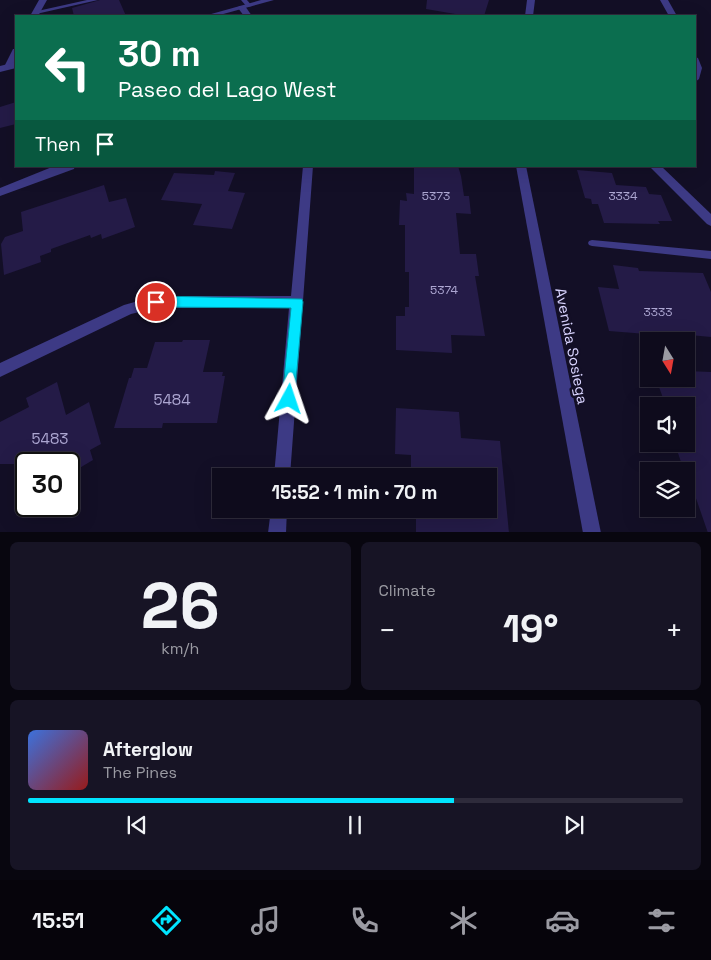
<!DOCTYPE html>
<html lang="en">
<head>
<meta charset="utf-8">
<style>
  body { margin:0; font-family:"Space Grotesk",sans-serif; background:#171425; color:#f1f3f6; height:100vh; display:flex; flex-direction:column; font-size:19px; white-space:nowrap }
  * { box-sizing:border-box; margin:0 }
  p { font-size:16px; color:#9b9ba3 }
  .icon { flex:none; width:28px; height:28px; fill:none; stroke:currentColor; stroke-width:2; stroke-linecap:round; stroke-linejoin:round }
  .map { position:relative; height:532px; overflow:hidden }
  .panel { display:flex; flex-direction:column; gap:10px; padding:10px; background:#08060f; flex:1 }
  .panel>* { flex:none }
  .banner { position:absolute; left:15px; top:15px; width:681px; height:152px; border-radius:0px; box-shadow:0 5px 20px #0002,0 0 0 1px #2e2b3b; background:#0b6e4f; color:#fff; overflow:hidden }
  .needle { width:32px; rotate:169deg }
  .controls { position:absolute; left:640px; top:332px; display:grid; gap:10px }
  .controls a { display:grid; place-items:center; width:55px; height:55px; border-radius:0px; background:#0e0b1c; box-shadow:0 5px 20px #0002,0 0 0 1px #2e2b3b; font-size:25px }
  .speed { position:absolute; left:15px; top:452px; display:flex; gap:10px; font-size:25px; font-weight:700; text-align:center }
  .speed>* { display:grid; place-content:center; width:65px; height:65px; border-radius:50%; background:#0e0b1c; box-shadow:0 5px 20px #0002,0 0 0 1px #2e2b3b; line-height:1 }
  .speed .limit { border:2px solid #111; border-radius:8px; background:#fff; color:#111 }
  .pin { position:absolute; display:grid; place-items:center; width:42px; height:42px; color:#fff; margin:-21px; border:2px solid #fff; border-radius:50%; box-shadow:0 1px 5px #0007 }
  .me { position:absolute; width:55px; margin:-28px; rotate:5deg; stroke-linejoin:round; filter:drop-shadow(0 0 4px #0008) }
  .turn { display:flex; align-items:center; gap:18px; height:105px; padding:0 20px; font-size:22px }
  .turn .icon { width:65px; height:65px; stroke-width:2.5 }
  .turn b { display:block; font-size:35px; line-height:42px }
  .then { display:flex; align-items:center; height:48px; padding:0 20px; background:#0003; gap:10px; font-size:19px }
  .big { font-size:38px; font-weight:600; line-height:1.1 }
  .panel .widget { flex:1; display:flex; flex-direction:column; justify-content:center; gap:8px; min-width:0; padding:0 18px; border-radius:8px; background:#171425 }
  .panel .dial { align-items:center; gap:0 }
  .dial b { font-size:65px; line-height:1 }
  .song { display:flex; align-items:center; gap:15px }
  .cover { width:60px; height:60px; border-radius:8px; background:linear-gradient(135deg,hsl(220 70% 55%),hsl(0 70% 35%)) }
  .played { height:5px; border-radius:2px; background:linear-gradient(90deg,#00e5ff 65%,#2e2b3b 65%) }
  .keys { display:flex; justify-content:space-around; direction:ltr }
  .heat { display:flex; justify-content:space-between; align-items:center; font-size:28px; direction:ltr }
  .panel .tiles { flex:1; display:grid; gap:10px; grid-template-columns:1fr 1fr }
  .widget:last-child { grid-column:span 2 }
  .trip { position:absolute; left:212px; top:468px; width:285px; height:50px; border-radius:0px; background:#0e0b1c; box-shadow:0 5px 20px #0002,0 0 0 1px #2e2b3b; font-weight:600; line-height:50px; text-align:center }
  .dock { display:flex; height:80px; justify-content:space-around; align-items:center; background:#06040b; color:#9b9ba3 }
  .dock .icon { width:35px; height:35px }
  .dock .selected { color:#00e5ff }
  .dock b { font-size:22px; color:#f1f3f6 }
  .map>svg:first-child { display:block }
</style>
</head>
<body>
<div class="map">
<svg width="711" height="533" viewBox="0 0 711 533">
  <rect width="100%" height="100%" fill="#130f26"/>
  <g fill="#241b47">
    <path d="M 100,0 L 119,0 L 126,16 L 74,16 L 72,8 Z"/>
    <path d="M 427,0 L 489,0 L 484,16 L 467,16 L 426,9 Z"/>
    <path d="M 16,102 L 16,124 L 0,128 L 0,107 Z"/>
    <path d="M 414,166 L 458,166 L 461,176 L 464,196 L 469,196 L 471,214 L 456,213 L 460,254 L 476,254 L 479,276 L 475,276 L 485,336 L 451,335 L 452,353 L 396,350 L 396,316 L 405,316 L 405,307 L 409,307 L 409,272 L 405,272 L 405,225 L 399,225 L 400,200 L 407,201 L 406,193 L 414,194 Z"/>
    <path d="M 577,170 L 612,173 L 616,185 L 646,187 L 649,194 L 661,195 L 672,221 L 658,221 L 660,224 L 604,223 L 598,204 L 592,204 L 591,199 L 585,198 Z"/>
    <path d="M 215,171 L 235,173 L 228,191 L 245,193 L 232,229 L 193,225 L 202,204 L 161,200 L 174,173 L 214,175 Z"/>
    <path d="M 104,185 L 109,202 L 126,198 L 135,227 L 102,239 L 101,234 L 91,238 L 90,235 L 51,249 L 51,252 L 40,256 L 41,262 L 4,275 L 1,244 L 5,237 L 23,231 L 21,212 Z"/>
    <path d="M 613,265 L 638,268 L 639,271 L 703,273 L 711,292 L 711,337 L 658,332 L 659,335 L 609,331 L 598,287 L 619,289 Z"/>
    <path d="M 183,340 L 210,340 L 203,372 L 223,372 L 222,376 L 225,376 L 217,423 L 163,423 L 162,428 L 114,428 L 129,378 L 131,378 L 134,368 L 147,368 L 155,342 L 182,342 Z"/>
    <path d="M 686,371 L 711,372 L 711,533 L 708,533 L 689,478 L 686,478 L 686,471 L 684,471 L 675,444 L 686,444 L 686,406 L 666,406 L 656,379 L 686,379 Z"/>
    <path d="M 57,382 L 66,415 L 89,402 L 101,444 L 90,450 L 93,460 L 71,473 L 69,464 L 0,464 L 0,422 L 29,407 L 26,398 Z"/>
    <path d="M 396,408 L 459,412 L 461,438 L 500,441 L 509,533 L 416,533 L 416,509 L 489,509 L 489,476 L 415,476 L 415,469 L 411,469 L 411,455 L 395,454 Z"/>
  </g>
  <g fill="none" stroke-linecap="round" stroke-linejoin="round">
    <g fill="#3d3a85" fill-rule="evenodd">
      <path d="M 87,0 L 98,0 L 36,14 L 33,12 Z"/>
      <path d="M 241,0 L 247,0 L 252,6 L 247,7 Z"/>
      <path d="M 592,240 L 711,251 L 711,259 L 592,246 L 589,245 L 588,243 L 589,241 Z"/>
    </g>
    <g fill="#3d3a85" fill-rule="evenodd">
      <path d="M 39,0 L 47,0 L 38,16 L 30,16 Z"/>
      <path d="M 660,0 L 668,0 L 677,16 L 669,16 Z"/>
      <path d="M 239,6 L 245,6 L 252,16 L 244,16 L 238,8 Z"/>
      <path d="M 13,49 L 16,49 L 16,59 L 11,69 L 5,69 L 4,67 Z"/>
      <path d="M 695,57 L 698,58 L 702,68 L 699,79 L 695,82 Z"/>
      <path d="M 75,166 L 74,169 L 0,196 L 0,188 L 52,167 Z"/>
      <path d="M 303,166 L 313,166 L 290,476 L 274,476 L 289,308 L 156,308 L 131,314 L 0,377 L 0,363 L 124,305 L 156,296 L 291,296 Z"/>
      <path d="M 649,166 L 661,166 L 711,214 L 711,226 L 707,224 Z"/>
      <path d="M 271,509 L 287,509 L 286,533 L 268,533 Z"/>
    </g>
    <g fill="#3d3a85" fill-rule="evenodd">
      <path d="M 261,0 L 274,0 L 216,16 L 204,16 Z"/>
      <path d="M 527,0 L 535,0 L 533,16 L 525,16 Z"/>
      <path d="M 16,62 L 16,68 L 0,72 L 0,66 Z"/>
      <path d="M 516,166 L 526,166 L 601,533 L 583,533 Z"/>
    </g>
  </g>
  <path fill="#00e5ff" stroke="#0095a6" d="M 156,296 L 302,299 L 303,302 L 294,404 L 289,406 L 284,404 L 282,399 L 291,308 L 156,307 L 150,302 Z"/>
  <g text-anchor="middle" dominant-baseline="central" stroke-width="5" stroke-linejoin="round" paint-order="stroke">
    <g font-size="12" fill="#aca6d1">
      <text x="436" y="196">5373</text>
      <text x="623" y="196">3334</text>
      <text x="444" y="290">5374</text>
      <text x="658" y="312">3333</text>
    </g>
    <g font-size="15" fill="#d9d4ff" stroke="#130f26">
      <text transform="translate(572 346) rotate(79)">Avenida Sosiega</text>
    </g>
    <g font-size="15" fill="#aca6d1">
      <text x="172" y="399">5484</text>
      <text x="50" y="438">5483</text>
    </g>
  </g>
</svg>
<div class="controls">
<a><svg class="needle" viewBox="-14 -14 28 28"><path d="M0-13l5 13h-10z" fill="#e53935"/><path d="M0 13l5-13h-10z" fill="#9b9ba3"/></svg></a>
<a><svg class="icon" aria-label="sound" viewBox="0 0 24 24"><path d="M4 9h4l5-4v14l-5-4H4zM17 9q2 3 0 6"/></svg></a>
<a><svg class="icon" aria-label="layers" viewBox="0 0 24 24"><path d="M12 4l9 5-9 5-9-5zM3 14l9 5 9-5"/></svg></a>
</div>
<div class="speed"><div class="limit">30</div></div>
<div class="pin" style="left:156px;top:302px;background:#d93025"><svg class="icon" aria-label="arrive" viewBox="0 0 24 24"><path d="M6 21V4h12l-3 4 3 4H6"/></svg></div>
<svg class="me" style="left:289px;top:399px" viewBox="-20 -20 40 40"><path d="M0-17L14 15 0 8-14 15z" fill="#00e5ff" stroke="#fff" stroke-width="4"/></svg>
<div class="trip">15:52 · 1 min · 70 m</div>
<div class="banner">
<div class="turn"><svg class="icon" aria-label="left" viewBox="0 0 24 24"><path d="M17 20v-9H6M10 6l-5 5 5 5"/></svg><div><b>30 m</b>Paseo del Lago West</div></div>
<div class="then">Then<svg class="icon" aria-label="arrive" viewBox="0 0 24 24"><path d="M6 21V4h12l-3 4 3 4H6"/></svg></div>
</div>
</div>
<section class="panel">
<div class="tiles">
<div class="widget dial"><b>26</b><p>km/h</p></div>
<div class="widget"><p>Climate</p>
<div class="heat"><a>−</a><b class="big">19°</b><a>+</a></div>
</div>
<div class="widget">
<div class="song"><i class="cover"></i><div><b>Afterglow</b><p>The Pines</p></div></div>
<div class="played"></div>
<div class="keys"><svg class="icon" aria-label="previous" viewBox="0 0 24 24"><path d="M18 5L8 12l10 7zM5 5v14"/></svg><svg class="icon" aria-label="pause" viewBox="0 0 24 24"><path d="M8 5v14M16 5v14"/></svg><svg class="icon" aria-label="next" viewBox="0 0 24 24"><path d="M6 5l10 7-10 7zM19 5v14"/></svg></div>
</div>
</div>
</section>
<nav class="dock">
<b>15:51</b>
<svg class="icon selected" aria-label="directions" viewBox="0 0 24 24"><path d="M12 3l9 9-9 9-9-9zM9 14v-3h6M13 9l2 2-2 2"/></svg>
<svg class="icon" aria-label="music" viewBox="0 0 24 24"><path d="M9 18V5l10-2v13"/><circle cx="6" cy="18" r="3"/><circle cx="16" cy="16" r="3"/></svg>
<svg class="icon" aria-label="phone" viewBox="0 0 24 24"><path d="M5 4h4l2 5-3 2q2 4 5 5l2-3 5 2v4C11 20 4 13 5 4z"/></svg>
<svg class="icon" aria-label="climate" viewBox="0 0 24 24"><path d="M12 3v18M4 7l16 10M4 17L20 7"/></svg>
<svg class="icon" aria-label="car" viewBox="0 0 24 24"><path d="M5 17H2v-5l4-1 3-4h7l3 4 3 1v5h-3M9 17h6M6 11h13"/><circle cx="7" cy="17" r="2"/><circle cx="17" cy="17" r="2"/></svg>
<svg class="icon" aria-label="filters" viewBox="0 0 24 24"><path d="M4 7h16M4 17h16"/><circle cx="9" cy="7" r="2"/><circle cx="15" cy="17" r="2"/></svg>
</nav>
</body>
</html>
